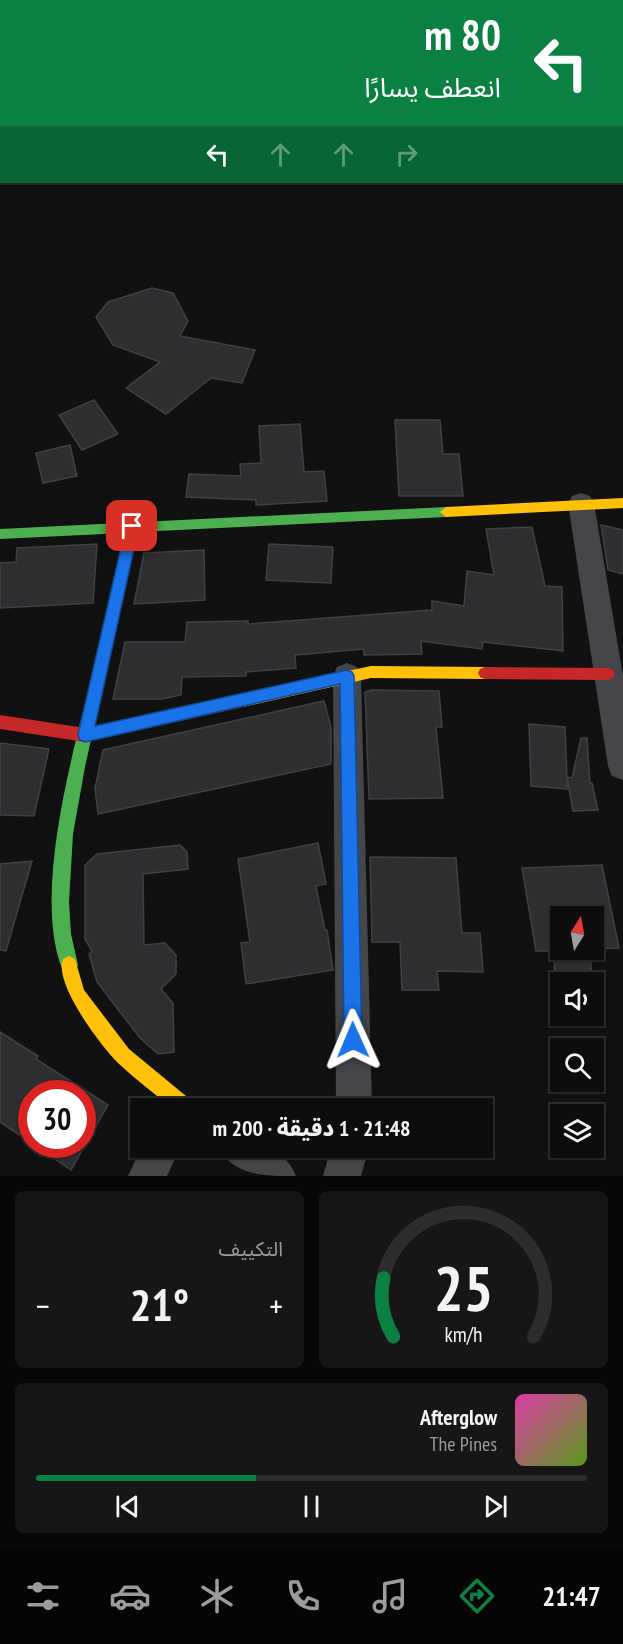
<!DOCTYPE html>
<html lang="ar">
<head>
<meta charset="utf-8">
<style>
  body { margin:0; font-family:"PT Sans Narrow","Noto Sans Arabic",sans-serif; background:#161616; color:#f1f3f6; direction:rtl; height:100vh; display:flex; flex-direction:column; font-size:22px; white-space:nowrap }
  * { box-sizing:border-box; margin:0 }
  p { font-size:20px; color:#9a9c9d }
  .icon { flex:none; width:33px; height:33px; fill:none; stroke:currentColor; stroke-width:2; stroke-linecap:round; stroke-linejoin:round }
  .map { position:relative; height:1176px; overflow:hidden; direction:ltr }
  .sheet { display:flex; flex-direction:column; gap:15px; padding:15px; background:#070707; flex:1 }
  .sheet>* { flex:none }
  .guide { position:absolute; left:0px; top:0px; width:624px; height:183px; box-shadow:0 2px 4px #0004,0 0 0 2px #2d2d2e; direction:rtl; background:#0b8043; color:#fff; overflow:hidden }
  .needle { width:39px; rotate:11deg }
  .fabs { position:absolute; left:550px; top:906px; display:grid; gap:12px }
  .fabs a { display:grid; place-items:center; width:54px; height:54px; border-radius:0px; background:#0d0d0d; box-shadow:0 2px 4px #0004,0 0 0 2px #2d2d2e; font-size:30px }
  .speed { position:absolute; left:18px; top:1080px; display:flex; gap:12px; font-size:30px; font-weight:700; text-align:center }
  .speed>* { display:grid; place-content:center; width:78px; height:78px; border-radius:50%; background:#0d0d0d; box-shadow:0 2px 4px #0004,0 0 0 2px #2d2d2e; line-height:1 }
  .speed .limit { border:9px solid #d22; background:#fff; color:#111 }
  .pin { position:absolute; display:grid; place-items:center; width:51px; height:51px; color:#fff; margin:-26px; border-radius:12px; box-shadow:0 3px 9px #0006 }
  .me { position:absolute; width:66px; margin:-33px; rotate:359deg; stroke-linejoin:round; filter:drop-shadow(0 0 4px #0008) }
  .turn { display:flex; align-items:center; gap:21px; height:126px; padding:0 24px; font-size:27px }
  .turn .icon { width:78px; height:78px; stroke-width:2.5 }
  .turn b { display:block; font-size:42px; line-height:51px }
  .lanes { display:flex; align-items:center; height:57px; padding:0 24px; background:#0003; justify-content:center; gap:30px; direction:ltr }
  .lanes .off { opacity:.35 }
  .big { font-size:45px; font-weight:800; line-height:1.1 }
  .sheet .card { flex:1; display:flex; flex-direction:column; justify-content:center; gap:9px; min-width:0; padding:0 21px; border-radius:9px; background:#161616 }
  .sheet .dial { align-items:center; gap:0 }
  .dial svg { height:156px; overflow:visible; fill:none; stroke:#2d2d2e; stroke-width:7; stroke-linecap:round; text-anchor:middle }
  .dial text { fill:#f1f3f6; stroke:none }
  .song { display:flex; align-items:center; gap:18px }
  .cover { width:72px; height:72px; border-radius:9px; background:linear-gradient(135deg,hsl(320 70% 55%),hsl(90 70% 35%)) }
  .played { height:6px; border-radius:3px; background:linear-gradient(90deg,#0b8043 40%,#2d2d2e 40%) }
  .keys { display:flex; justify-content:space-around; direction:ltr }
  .heat { display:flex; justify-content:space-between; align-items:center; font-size:33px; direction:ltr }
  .sheet .tiles { flex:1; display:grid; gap:15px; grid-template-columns:1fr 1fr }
  .card:last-child { grid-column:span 2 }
  .trip { position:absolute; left:130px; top:1098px; width:363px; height:60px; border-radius:0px; background:#0d0d0d; box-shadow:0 2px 4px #0004,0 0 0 2px #2d2d2e; font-weight:800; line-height:60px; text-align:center; direction:rtl }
  .tabs { display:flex; height:96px; justify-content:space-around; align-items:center; background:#050505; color:#9a9c9d }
  .tabs .icon { width:42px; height:42px }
  .tabs .current { color:#0b8043 }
  .tabs b { font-size:27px; color:#f1f3f6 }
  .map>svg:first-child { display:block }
</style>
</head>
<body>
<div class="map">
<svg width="623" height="1176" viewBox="0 0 623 1176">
  <rect width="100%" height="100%" fill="#111"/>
  <g fill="#2f2f31" stroke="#3f4145" stroke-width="1.5">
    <path d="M 152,288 L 173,293 L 188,321 L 180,336 L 255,350 L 242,383 L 211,378 L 166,414 L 126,388 L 160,362 L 113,345 L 96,317 L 108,302 Z"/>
    <path d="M 94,400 L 118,434 L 82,450 L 59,415 Z"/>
    <path d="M 395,420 L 440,420 L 443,454 L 459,454 L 463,496 L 399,496 Z"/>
    <path d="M 300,424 L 304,472 L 324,471 L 327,501 L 256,505 L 256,500 L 186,497 L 189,474 L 241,476 L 240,464 L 261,463 L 259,426 Z"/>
    <path d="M 70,445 L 77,476 L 43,483 L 36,453 Z"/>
    <path d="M 601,525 L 623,530 L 623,574 L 608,570 Z"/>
    <path d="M 532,527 L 545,586 L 562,587 L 563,651 L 483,642 L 482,649 L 421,641 L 422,654 L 364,655 L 364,649 L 295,655 L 296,668 L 246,672 L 246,676 L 182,677 L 181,695 L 162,699 L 113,699 L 125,642 L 185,642 L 187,622 L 248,621 L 248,624 L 432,610 L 432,601 L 464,606 L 467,571 L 494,575 L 486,529 Z"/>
    <path d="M 97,544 L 93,603 L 0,608 L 0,563 L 16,562 L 17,548 Z"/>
    <path d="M 269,544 L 333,547 L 331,583 L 266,580 Z"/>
    <path d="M 204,550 L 205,600 L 134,604 L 144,553 Z"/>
    <path d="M 371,690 L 439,691 L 442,727 L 436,727 L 443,798 L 369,799 L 365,692 Z"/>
    <path d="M 324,701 L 331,727 L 331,764 L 98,814 L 95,788 L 103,750 Z"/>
    <path d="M 529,724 L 565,727 L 567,777 L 572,778 L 581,738 L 587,738 L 590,783 L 592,783 L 598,810 L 573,811 L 567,778 L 567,789 L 531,786 Z"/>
    <path d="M 0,743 L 49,749 L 34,816 L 0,815 Z"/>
    <path d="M 318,843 L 326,884 L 316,886 L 325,930 L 327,930 L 333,970 L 246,984 L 241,943 L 250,942 L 238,859 Z"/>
    <path d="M 180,845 L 187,852 L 188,869 L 143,874 L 144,945 L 165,943 L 176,955 L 176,974 L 161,989 L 173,1003 L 174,1052 L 158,1054 L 140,1038 L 97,982 L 89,954 L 92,951 L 85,939 L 85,865 L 97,854 Z"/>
    <path d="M 370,857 L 456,858 L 462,933 L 480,933 L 483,972 L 437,971 L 439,990 L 402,990 L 400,942 L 372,942 Z"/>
    <path d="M 32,861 L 6,951 L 0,950 L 0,864 Z"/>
    <path d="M 602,865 L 619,948 L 594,949 L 594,916 L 561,916 L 561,950 L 590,950 L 592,982 L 555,982 L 554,951 L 536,951 L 522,868 Z"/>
    <path d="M 0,1032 L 38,1056 L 36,1059 L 108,1105 L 71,1170 L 33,1144 L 82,1144 L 82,1094 L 32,1094 L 32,1143 L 0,1122 Z"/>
  </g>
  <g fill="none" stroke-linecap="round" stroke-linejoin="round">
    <g fill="#45464a" fill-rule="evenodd">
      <path d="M 82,0 L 101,0 L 81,2 Z"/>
      <path d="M 2,31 L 2,42 L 0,42 L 0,32 Z"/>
      <path d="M 581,493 L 590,496 L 594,503 L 623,676 L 623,780 L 612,776 L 608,766 L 568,503 L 572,496 Z"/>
      <path d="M 347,663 L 357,667 L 361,676 L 372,1108 L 336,1108 L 333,676 L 337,667 Z"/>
      <path d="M 141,1148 L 180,1148 L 167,1176 L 128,1176 Z"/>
      <path d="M 219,1148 C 251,1144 282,1142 296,1176 C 264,1176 234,1176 219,1148 Z"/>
      <path d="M 331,1148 L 369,1148 L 361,1176 L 323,1176 Z"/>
    </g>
    <path fill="#4caf50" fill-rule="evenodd" d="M 446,507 L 452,512 L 446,517 L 137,532 L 85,767 L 73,834 L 69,902 L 71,934 L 78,965 L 75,971 L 69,974 L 63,971 C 32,897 72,756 91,680 C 102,631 113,582 124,533 L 0,539 L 0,529 Z"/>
    <g fill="#ffc107" fill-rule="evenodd">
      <path d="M 623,498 L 623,508 L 446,517 L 440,512 L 446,507 Z"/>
      <path d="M 371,666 L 485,667 L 490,669 L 492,673 L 490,677 L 485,679 L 371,678 L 243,707 L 238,705 L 236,700 L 238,695 L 243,693 Z"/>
      <path d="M 69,956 L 75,959 L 84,990 L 129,1049 L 192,1101 L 194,1108 L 172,1108 C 154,1093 135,1079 118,1063 C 101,1046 53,983 63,959 Z"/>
    </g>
    <g fill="#c62828" fill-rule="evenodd">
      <path d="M 485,667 L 608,668 L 613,670 L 615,674 L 613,678 L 608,680 L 485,679 L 480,677 L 478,673 L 480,669 Z"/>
      <path d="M 243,693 L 248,695 L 250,700 L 248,705 L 243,707 L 85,742 L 0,729 L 0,715 L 85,728 Z"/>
    </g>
  </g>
  <path fill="#1a73e8" stroke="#114b97" stroke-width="1.5" d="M 132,521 L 139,526 L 95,726 L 347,670 L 352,672 L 354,676 L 362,1040 L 360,1047 L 353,1049 L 347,1047 L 344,1040 L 340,684 L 85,742 L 80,740 L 78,735 L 126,526 Z"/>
</svg>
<div class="fabs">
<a><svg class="needle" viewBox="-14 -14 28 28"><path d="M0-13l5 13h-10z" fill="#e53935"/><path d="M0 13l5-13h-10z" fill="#9a9c9d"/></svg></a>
<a><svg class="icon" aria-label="sound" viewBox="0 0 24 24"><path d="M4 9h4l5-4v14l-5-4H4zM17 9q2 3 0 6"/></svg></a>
<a><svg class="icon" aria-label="search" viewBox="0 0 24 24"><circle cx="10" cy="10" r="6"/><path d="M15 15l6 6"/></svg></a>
<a><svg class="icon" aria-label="layers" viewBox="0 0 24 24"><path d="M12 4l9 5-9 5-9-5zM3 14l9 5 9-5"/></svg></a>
</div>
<div class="speed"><div class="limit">30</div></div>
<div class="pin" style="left:132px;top:526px;background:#d93025"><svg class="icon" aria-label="arrive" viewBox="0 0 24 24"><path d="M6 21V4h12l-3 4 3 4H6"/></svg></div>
<svg class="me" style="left:353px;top:1040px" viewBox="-20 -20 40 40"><path d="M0-17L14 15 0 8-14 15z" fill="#1a73e8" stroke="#fff" stroke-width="4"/></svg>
<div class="trip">21:48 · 1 دقيقة · 200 m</div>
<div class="guide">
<div class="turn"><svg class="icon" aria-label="left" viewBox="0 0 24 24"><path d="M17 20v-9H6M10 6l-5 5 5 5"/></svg><div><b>80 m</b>انعطف يسارًا</div></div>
<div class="lanes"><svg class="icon" aria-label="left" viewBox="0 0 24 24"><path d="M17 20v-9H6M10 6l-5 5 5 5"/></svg><svg class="icon off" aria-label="ahead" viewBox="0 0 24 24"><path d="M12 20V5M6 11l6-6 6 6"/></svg><svg class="icon off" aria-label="ahead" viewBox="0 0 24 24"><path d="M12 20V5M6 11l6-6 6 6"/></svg><svg class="icon off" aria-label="right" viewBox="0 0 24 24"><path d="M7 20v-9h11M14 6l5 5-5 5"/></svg></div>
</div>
</div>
<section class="sheet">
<div class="tiles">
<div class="card dial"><svg viewBox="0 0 100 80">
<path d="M14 69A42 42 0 1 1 86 69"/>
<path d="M14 69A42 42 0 0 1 9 39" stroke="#0b8043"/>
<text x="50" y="56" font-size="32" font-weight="700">25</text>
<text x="50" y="72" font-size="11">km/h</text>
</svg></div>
<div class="card"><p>التكييف</p>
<div class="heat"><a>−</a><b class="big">21°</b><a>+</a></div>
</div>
<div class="card">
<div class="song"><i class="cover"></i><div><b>Afterglow</b><p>The Pines</p></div></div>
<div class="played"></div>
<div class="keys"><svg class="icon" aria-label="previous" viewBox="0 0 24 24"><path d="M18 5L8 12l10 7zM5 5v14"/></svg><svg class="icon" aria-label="pause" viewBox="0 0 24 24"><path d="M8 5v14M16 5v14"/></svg><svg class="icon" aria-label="next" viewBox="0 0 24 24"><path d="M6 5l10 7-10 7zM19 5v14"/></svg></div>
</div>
</div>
</section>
<nav class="tabs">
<b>21:47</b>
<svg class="icon current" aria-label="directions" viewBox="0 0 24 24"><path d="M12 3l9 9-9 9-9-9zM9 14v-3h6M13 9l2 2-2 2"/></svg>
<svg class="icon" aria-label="music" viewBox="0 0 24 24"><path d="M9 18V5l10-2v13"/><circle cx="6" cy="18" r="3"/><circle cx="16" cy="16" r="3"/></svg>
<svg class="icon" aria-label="phone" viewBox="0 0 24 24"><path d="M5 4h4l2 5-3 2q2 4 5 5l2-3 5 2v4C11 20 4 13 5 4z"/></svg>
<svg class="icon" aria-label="climate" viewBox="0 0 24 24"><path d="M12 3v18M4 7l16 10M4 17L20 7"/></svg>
<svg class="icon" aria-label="car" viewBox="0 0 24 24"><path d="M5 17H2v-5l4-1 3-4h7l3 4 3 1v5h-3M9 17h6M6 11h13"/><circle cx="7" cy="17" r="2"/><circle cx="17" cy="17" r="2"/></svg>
<svg class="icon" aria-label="filters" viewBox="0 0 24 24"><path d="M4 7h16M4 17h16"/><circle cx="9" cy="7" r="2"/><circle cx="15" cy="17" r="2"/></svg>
</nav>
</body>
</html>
